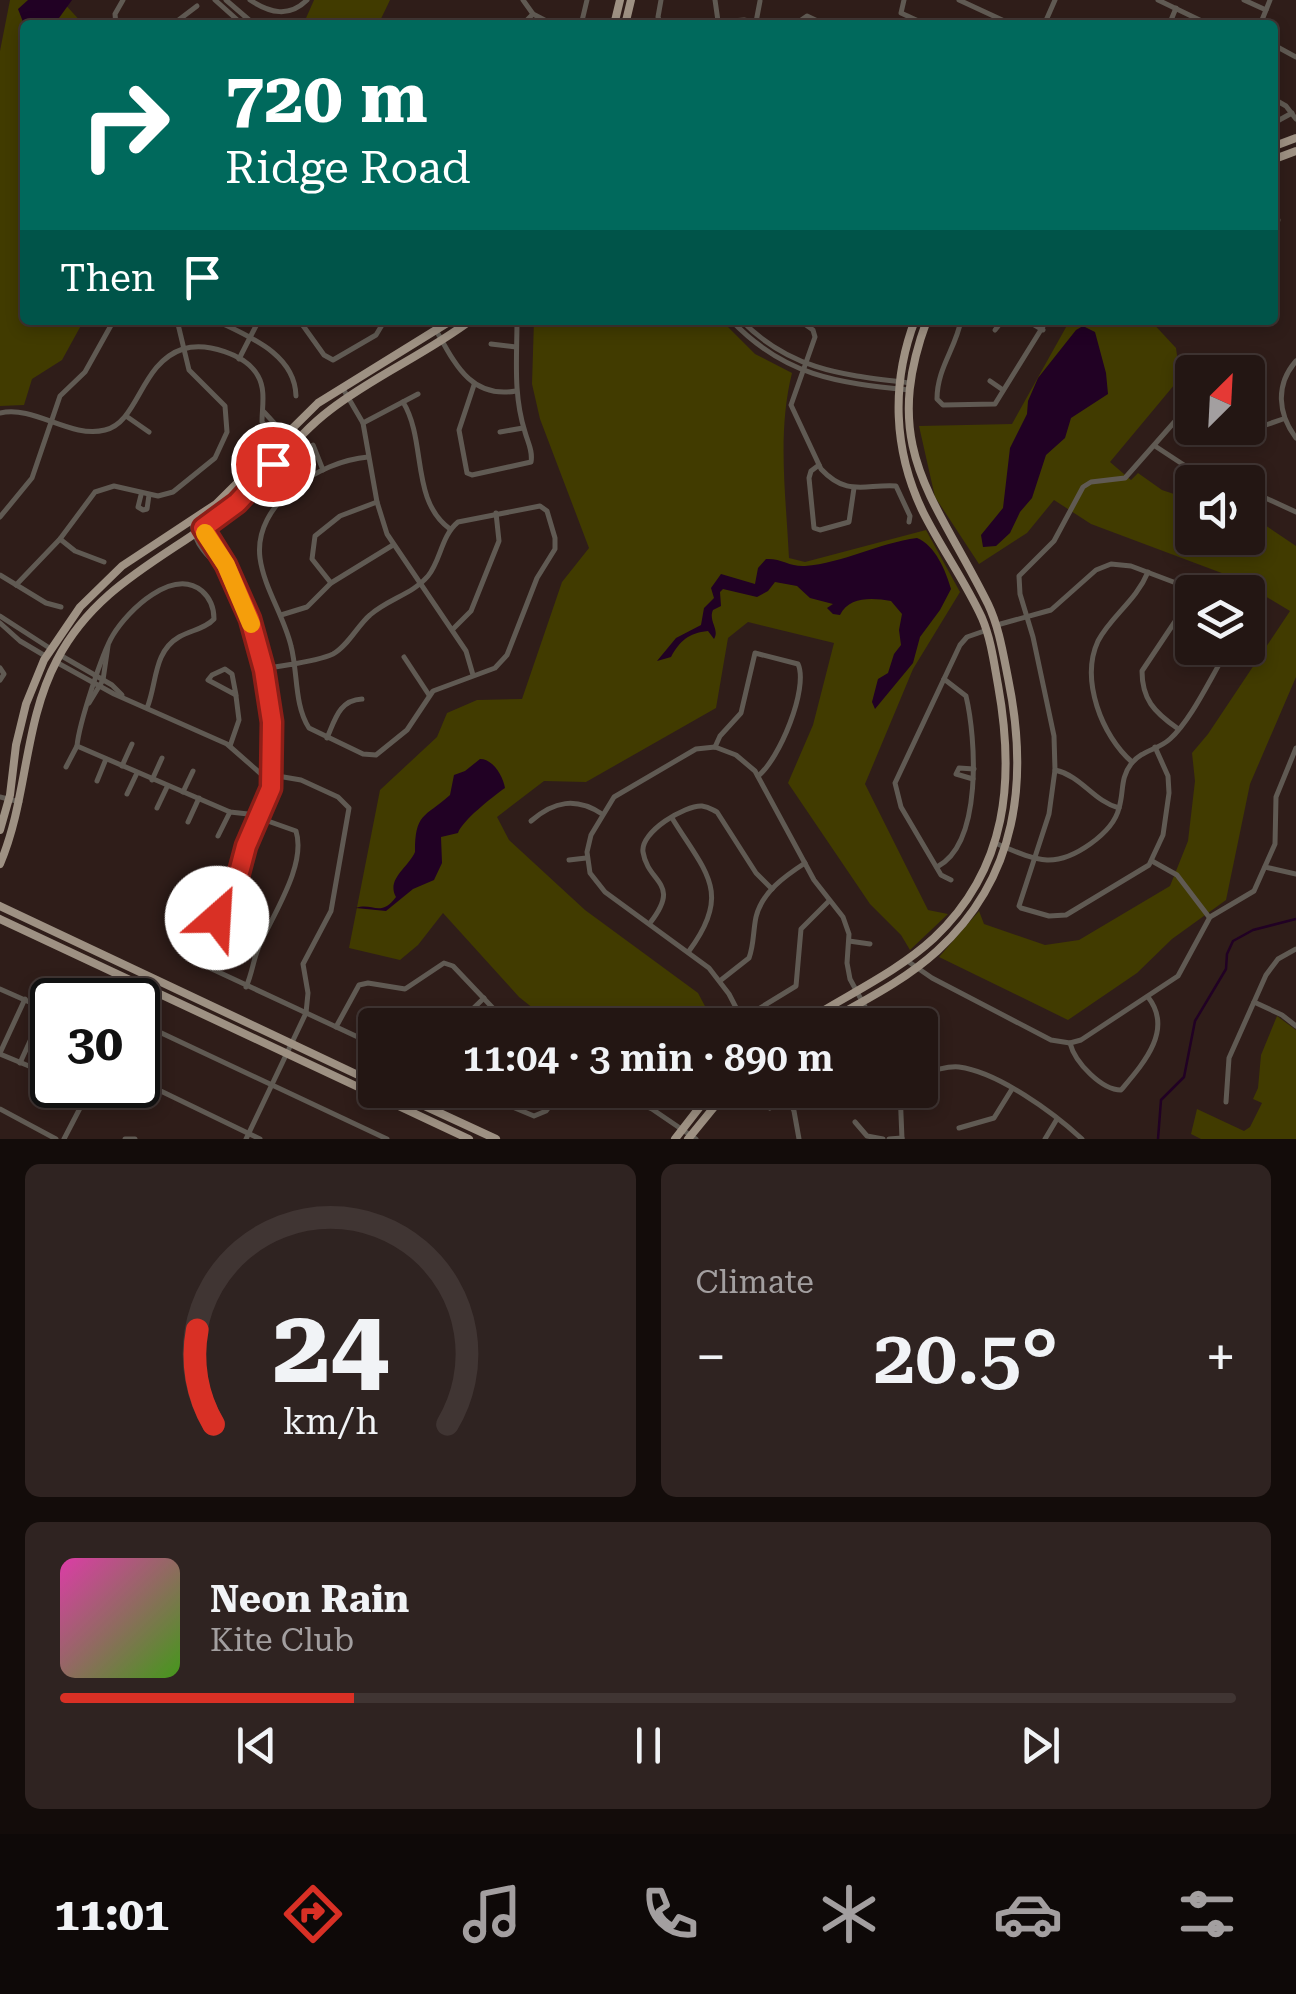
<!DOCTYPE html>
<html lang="en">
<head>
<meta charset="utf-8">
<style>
  body { margin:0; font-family:"Roboto Serif",serif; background:#2f2321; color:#f1f3f6; height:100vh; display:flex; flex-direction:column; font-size:38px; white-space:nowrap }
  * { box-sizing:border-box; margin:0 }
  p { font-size:32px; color:#a39fa0 }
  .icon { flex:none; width:55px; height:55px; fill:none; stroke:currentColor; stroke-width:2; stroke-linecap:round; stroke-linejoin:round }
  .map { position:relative; height:1139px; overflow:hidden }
  .details { display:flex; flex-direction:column; gap:25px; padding:25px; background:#130c0a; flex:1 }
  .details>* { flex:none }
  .hud { position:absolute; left:20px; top:20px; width:1258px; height:305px; border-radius:10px; box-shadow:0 5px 15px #0003,0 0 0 2px #403533; background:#00695c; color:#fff; overflow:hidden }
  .needle { width:65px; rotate:24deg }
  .controls { position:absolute; left:1175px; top:355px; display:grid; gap:20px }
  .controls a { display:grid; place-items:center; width:90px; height:90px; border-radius:10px; background:#231613; box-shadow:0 5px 15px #0003,0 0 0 2px #403533; font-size:50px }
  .speed { position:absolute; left:30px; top:978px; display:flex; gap:20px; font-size:50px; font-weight:700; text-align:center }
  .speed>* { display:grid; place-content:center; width:130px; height:130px; border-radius:50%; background:#231613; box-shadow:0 5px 15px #0003,0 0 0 2px #403533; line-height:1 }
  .speed .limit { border:5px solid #111; border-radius:15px; background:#fff; color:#111 }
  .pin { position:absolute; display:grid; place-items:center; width:85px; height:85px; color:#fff; margin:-42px; border:5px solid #fff; border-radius:50%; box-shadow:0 2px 10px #0007 }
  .me { position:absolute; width:110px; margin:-55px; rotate:26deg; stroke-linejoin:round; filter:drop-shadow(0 0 8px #0008) }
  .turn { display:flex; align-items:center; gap:35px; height:210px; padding:0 40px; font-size:45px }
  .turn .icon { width:130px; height:130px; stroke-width:2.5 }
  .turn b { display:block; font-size:70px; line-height:85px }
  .then { display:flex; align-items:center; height:95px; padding:0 40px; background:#0003; gap:20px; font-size:38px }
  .big { font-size:75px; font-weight:600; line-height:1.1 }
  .details .widget { flex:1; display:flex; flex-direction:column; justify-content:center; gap:15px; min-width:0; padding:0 35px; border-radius:15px; background:#2f2321 }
  .details .dial { align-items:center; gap:0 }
  .dial svg { height:260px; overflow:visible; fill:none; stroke:#403533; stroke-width:7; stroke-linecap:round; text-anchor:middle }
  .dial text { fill:#f1f3f6; stroke:none }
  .song { display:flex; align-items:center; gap:30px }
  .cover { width:120px; height:120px; border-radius:15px; background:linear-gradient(135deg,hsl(320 70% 55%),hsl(100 70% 35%)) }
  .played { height:10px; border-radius:5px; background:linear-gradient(90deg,#d93025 25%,#403533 25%) }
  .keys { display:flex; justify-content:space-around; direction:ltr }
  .heat { display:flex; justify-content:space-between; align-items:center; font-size:55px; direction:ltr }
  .details .tiles { flex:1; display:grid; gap:25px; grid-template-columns:1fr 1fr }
  .widget:last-child { grid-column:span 2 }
  .trip { position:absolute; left:358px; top:1008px; width:580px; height:100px; border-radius:10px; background:#231613; box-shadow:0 5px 15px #0003,0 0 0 2px #403533; font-weight:600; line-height:100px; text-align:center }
  .dock { display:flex; height:160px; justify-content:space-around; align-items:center; background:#0e0908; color:#a39fa0 }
  .dock .icon { width:70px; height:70px }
  .dock .selected { color:#d93025 }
  .dock b { font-size:45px; color:#f1f3f6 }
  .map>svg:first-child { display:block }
</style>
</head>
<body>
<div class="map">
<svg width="1296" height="1139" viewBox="0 0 1296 1139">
  <rect width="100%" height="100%" fill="#2f1d19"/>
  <g fill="#413b00">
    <path d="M 10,0 L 61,0 L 84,25 L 25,25 L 25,320 L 84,320 L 62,360 L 32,379 L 24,405 L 0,406 L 0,51 Z"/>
    <path d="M 314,0 L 390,0 L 378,25 L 303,25 Z"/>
    <path d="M 534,320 L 721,320 L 755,354 L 792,373 C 777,433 786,496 789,558 L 805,562 L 926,530 L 960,592 L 913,669 L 865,784 L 928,910 L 948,914 L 910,950 L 901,935 L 870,904 L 788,783 L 813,725 L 834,643 L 748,622 L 728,638 L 716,708 L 586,782 L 544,781 L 497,817 L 509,840 L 585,910 L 698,993 L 715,1025 L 554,1025 L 519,997 L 443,913 L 418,945 L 400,960 L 349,948 L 380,790 L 437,737 L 447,713 L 477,700 L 522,699 L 562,582 L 589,548 L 540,419 L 532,384 Z"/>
    <path d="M 1070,320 L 1150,320 L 1176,348 L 1180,378 L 1110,462 L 1131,480 L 1138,473 L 1162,490 L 1192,500 L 1192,538 L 1248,538 L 1248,517 L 1259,521 L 1296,546 L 1296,677 L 1250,784 L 1226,900 L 1172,939 L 1137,973 L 1068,1020 L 939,957 L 979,911 L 984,924 L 1045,945 L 1079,940 L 1170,886 L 1188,841 L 1195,781 L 1192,753 L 1208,734 L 1290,611 L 1235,578 L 1091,524 L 1054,500 L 1027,533 L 979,564 L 935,497 L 919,426 L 1012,424 Z"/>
    <path d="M 1277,1016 L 1296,1030 L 1296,1139 L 1201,1139 L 1191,1134 L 1197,1109 L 1244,1131 L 1250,1127 L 1262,1103 L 1253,1099 L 1258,1088 L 1261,1055 Z"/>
  </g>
  <g fill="#210124">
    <path d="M 28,0 L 72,0 L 54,25 L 25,27 L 18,9 Z"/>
    <path d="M 1083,326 L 1095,332 L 1106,373 L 1108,394 L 1071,418 L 1065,438 L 1046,455 L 1032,498 L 1020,512 L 1010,533 L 996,546 L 983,547 L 981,535 L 1003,508 L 1010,448 L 1027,414 L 1028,401 L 1038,378 L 1076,330 Z"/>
    <path d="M 917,538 C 935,545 946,571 951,589 L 940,610 L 920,637 L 913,663 L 875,709 L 872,702 L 878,679 L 888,673 L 894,654 L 901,645 L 899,630 L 902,614 L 891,601 C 873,598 849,596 840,615 L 833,614 L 827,608 L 833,604 L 810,598 L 797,586 L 775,582 L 768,591 L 757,597 L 723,589 L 720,592 L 721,606 L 713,610 C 708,621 720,629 714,639 L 708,631 C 688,633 680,641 671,657 L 657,661 L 676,638 L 701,625 L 704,608 L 714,598 L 711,588 L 721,574 L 755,584 L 758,568 L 766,559 C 781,558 790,567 805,566 C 843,563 879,543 917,538 Z"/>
    <path d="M 480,759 C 493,759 503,776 505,788 C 492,797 462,821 458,833 L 441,837 L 442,863 L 434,880 L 413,889 L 386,911 L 356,908 C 372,902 381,918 396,897 C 386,879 408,868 415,852 C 415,813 424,818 450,795 L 454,775 L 465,771 Z"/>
  </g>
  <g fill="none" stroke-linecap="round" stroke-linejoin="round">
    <path stroke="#210124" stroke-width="2.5" d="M 1158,1139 L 1161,1100 L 1184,1077 L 1195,1021 L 1226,969 L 1227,954 L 1233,941 L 1253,930 L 1296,919"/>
    <g stroke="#605a53" stroke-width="5">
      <path d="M 215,0 L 243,25"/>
      <path d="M 226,0 L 255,25"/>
      <path d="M 250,0 C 270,13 289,18 307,0"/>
      <path d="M 523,0 L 533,14 L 554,25"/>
      <path d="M 715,0 L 718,21"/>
      <path d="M 904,0 L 901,13 L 927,25"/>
      <path d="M 959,0 L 1013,25"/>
      <path d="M 1158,0 L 1210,25"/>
      <path d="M 1244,0 L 1266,10"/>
      <path d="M 756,22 L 760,1"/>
      <path d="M 116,25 L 115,14 L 123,0"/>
      <path d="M 172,25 L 197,6"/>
      <path d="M 522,25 L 533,14"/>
      <path d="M 581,25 L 587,0"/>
      <path d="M 661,25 L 658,17 L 661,0"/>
      <path d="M 685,25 L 744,20 L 768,25"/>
      <path d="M 794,25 L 807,16 L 826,25"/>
      <path d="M 1044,25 L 1055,0"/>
      <path d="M 1169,25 L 1176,8"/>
      <path d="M 1260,25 L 1270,0"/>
      <path d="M 1272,44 L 1296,57"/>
      <path d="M 1272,98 L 1286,106 L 1296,119"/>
      <path d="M 1272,124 L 1292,113"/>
      <path d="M 1272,216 L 1278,220 L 1276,228"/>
      <path d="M 215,320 C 247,336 295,353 296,396"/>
      <path d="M 299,320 L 324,355 L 333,360 L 376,335 L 385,320"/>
      <path d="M 731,320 C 784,376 837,383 910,390"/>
      <path d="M 741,320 C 791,371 844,375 911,383"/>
      <path d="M 799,320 L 813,330 L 815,337 L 791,405 L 821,469 C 847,497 865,484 896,486 L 910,516 L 909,522"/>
      <path d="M 961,320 C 956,348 937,368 937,399 L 943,405 L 995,404 L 1047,320"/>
      <path d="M 1026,320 L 1043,330"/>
      <path d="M 436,330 C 455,364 471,399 516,391"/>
      <path d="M 995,330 L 1003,320"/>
      <path d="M 491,344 L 516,347"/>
      <path d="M 239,359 L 259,320"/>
      <path d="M 1296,361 C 1275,385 1278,414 1296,438"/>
      <path d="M 990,381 L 1003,390"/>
      <path d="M 474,385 L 459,430 L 467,473 L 472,475 L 531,462 C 533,451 528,443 525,432 C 513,394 517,359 517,320"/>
      <path d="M 342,387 L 363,423 L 377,502 L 387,534 L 466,651 L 473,675"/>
      <path d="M 403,402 C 427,441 410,500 450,529"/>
      <path d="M 264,412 L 287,437"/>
      <path d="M 0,413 C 35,405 70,439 105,430 C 139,422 140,363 183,349 C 206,342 246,354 258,376 C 266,390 262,407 262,422 L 279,439 L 291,444"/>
      <path d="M 126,416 L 149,432"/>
      <path d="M 363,423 L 418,394"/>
      <path d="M 1260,427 L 1283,419"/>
      <path d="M 500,432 L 523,428"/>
      <path d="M 313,445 L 323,470"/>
      <path d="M 1155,446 L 1190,469 L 1227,482"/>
      <path d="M 819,465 L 811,471 L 809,478 L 814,528 L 820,530 L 849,522 L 854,488"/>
      <path d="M 1248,490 L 1296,512"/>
      <path d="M 141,495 L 138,507 L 143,510 L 147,509 L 149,495"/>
      <path d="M 0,517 L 32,478 L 60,396 L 85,372 L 114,320"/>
      <path d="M 192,522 C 218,537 233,578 244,605 C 267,661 278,724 271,785 C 268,805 255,824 248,842 C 243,854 242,867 237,879 C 226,908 206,933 199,963 L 375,1045"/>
      <path d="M 192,522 C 194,544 208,558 225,571"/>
      <path d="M 60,539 L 75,551 L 104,562"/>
      <path d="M 0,575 L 46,603 L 61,607"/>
      <path d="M 331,583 L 312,559 L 315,536 L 340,516 L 377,502"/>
      <path d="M 16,585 L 60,539 L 95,492 L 114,486 L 158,496 L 173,492 L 215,458 L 227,432 L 225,406 L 189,370 L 177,320"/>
      <path d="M 281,615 L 307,607 L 331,583 L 393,545"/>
      <path d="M 0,616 L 51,649"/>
      <path d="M 1248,619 L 1251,618"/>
      <path d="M 0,623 L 20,641 L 47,657"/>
      <path d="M 997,625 L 1051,610 L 1096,570 L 1111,564 L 1131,566 L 1200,592"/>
      <path d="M 453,629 L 471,611 L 499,541 L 496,513"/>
      <path d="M 60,655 L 112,685 L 122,695"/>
      <path d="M 404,657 L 429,695"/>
      <path d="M 56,662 L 114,694 L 227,744 L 260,773 L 301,780 L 338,797 L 349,808 L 331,911 L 303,964 L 308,993 L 306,1013 L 246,1139"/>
      <path d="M 0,668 L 4,674 L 0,680"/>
      <path d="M 225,669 L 232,674 L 236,695 L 208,680 L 212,675 Z"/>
      <path d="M 265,669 C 286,664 313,663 333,654 C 347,647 358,625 370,615 C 388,599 413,594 428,576 C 441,560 441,536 458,522 L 540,506 L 547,511 L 555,538 L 555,549 L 537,578 L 507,655 L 495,668 L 433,691 L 407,730 L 376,755 L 363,754 L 309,728 C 294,705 298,672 291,646 C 284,616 264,588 260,558 C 253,503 320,461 368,457"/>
      <path d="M 89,703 L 103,680 L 108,646"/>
      <path d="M 147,708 C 157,684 153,652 179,637 C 191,630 205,629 214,619 C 214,608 210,598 202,591 C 173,567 128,610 113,635 C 102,653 79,724 77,746 L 230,812 L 248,814 L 296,831 C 307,866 271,917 258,949 C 253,961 252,974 246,987"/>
      <path d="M 1177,728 C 1154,712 1142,699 1142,671 L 1192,596"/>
      <path d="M 327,738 C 335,720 339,700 362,699"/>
      <path d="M 230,746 L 239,720 L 236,696"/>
      <path d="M 715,747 L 720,736 L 741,713 L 755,653 L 798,664 C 809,688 779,760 758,776"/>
      <path d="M 1155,747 L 1168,776 L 1169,793 L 1163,835 L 1149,865 L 1066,915 L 1049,916 L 1021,908 L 1019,906 L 1049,814 L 1055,770 L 1054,736 L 1033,637 L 1020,594 L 1019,576 L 1054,541 L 1083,487 L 1091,482 L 1125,478 L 1192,402"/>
      <path d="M 1132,762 C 1102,736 1080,680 1098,641 C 1111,616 1136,601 1148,572"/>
      <path d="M 122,766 L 132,744"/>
      <path d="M 66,767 L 77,746"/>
      <path d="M 1055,770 C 1082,776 1093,801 1119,808"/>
      <path d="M 973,779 L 956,774 L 959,768 L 974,769"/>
      <path d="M 152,780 L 162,758"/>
      <path d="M 97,781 L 106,759"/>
      <path d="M 183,792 L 193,771"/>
      <path d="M 127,794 L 137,773"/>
      <path d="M 0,797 L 20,802"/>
      <path d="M 157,808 L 167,787"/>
      <path d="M 672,818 C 705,872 733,892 689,951"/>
      <path d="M 531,821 C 554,801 576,797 602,814"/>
      <path d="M 188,822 L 199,798"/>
      <path d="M 218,836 L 230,812"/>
      <path d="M 995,843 C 1012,850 1030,859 1047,860 C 1073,861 1113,833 1119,808 C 1124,792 1120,778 1131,764 C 1142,750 1158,750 1170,739 C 1193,718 1212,674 1229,648"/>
      <path d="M 569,860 L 586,858"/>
      <path d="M 1152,861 L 1177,875 L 1209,917"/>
      <path d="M 937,867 C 983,843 976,738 966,696 L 944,679"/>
      <path d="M 1265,867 L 1296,874"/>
      <path d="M 951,880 L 941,875 L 901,807 L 895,783 L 960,645 L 967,637 L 987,630"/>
      <path d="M 650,923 C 682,882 648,884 643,852 C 640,832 685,805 702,806 C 709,807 711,809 717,812 L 756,873 L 772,889"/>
      <path d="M 849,941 L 870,944"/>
      <path d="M 906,960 L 932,978 L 1051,1040 L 1070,1043 L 1081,1040 L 1178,976 L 1210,917 L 1254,891 L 1275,844 L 1276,797 L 1296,748"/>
      <path d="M 721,980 L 749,958 C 754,945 753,931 756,917 C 762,892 785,876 805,863"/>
      <path d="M 0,989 L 52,1012"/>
      <path d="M 1254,1002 L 1282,1015 L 1296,1026"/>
      <path d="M 742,1019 L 796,986 L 801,929 L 829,901"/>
      <path d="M 138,1022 L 387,1139"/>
      <path d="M 456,1025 L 484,998"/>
      <path d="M 745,1025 L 729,994 L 709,968 L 605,892 L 590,873 L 587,852 L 591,835 L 614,797 L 696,749 L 715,747 L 736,755 L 755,771 L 814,880 L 843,917 L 849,934 L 847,963 L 850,979 L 875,1025"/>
      <path d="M 336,1027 L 359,985 L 368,983 L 405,989 L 444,963 L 453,966 L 509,1025"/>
      <path d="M 1070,1043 C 1075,1063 1102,1090 1121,1090 C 1143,1064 1174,1030 1148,997"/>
      <path d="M 0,1053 L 25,999"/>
      <path d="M 0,1054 L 41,1071 L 52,1049"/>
      <path d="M 20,1063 L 45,1008"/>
      <path d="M 920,1075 C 932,1071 946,1066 959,1067 C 998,1072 1054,1113 1082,1139"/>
      <path d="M 138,1080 L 260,1139"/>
      <path d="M 472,1090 L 534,1116 L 546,1111 L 562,1090"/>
      <path d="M 608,1090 L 652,1109 L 696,1139"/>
      <path d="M 784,1090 L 794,1111 L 799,1139"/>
      <path d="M 900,1090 L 902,1139"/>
      <path d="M 1226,1102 L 1229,1058 L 1266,975 L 1278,959 L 1296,949"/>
      <path d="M 770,1108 L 788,1096"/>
      <path d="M 0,1109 L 56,1139"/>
      <path d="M 855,1122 L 867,1136 L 883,1139"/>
      <path d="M 959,1128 L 994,1118 L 1012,1089"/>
      <path d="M 64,1139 L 92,1085"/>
      <path d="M 125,1139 L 135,1139"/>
      <path d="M 889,1139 L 902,1138"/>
      <path d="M 1045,1139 L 1057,1119"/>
    </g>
    <g stroke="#9e9183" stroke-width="8">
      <path d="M 614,25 L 620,0"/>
      <path d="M 625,25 L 631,0"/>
      <path d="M 1272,147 L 1296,138"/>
      <path d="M 1272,160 L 1296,151"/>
      <path d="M 0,830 L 10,795 L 16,745 L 26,704 L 44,660 L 80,607 L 122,566 L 216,504 L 318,403 L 452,320"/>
      <path d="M 0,864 C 28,798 23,724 57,660 C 97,583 169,557 233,506 C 268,478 293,438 330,410 C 374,376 426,354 471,320"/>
      <path d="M 0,906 L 375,1083"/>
      <path d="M 0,919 L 469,1139"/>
      <path d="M 800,1025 C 844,996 895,974 934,938 C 1008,868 1015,779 998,685 C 994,663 991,639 982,618 C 965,581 941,548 923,512 C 893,450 891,383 915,320"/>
      <path d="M 821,1025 C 861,1002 903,982 937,951 C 1018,877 1029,780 1008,678 C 1003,653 999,627 988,604 C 935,497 879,449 927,320"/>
      <path d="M 390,1090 L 496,1139"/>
      <path d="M 675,1139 L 713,1090"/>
      <path d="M 688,1139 L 728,1090"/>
    </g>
  </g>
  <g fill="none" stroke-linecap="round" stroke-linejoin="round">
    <defs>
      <path id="route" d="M 217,918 L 237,880 L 246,846 L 271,788 L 272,722 L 264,670 L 250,619 L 226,565 L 203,528 L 237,503 L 273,464"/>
    </defs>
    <use href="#route" stroke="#8d1f18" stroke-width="25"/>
    <use href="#route" stroke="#d93025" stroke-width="18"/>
    <path stroke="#f59e0b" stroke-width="18" d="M 205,533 L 226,565 L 251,624"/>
  </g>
</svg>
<div class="controls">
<a><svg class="needle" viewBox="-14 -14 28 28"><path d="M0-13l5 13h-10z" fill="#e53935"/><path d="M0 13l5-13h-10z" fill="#a39fa0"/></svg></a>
<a><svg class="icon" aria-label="sound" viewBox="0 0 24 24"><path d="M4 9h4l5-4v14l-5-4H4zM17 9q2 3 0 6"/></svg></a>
<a><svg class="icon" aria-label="layers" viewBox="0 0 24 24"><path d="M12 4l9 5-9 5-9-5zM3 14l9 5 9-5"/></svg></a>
</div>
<div class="speed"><div class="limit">30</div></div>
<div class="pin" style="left:273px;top:464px;background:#d93025"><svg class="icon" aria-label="arrive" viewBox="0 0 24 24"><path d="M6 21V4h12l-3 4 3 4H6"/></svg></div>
<svg class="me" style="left:217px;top:918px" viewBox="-20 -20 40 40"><circle r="19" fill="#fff"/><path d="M0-13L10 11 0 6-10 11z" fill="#d93025"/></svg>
<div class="trip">11:04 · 3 min · 890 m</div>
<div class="hud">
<div class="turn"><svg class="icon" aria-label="right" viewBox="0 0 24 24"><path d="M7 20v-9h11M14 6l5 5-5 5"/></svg><div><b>720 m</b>Ridge Road</div></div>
<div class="then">Then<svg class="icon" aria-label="arrive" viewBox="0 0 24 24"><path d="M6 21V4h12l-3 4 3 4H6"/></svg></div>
</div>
</div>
<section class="details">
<div class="tiles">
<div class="widget dial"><svg viewBox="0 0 100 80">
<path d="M14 69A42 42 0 1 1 86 69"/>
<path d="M14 69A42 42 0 0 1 9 40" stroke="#d93025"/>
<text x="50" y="56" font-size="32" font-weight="700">24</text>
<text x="50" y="72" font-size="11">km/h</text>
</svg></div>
<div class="widget"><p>Climate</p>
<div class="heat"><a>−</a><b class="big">20.5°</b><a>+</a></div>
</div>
<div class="widget">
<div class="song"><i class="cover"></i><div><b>Neon Rain</b><p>Kite Club</p></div></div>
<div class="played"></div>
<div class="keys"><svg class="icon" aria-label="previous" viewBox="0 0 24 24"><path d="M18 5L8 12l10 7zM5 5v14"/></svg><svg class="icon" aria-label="pause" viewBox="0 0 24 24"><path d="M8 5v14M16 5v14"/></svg><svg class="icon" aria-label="next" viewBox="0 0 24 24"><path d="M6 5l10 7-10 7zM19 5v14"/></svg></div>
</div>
</div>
</section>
<nav class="dock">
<b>11:01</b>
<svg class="icon selected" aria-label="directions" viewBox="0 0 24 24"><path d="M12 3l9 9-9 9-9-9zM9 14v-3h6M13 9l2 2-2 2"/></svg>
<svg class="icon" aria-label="music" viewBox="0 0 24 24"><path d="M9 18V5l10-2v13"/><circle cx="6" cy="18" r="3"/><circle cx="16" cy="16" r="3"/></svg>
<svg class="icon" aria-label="phone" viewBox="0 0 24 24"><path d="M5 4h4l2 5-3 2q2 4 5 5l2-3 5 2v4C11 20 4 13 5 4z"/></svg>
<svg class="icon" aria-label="climate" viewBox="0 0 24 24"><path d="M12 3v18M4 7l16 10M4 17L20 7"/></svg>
<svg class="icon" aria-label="car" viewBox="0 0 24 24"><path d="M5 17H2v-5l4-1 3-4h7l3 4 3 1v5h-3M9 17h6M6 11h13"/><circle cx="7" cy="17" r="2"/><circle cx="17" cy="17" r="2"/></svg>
<svg class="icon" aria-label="filters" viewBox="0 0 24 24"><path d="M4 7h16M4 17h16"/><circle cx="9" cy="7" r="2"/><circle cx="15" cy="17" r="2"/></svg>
</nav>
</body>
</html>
